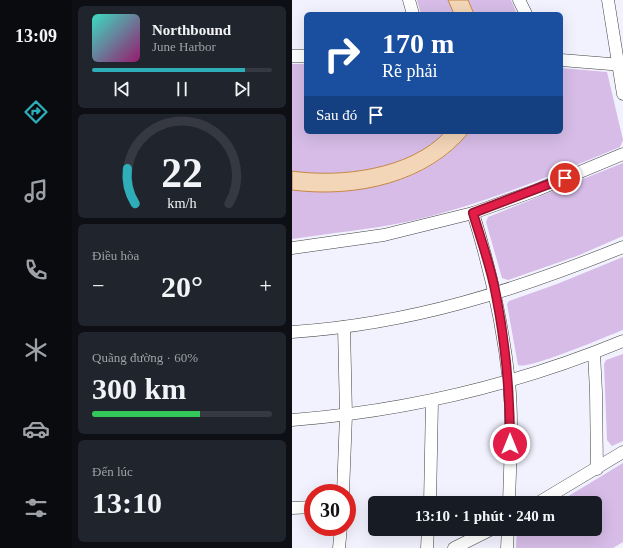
<!DOCTYPE html>
<html lang="vi">
<head>
<meta charset="utf-8">
<style>
  body { margin:0; font-family:"Times New Roman",serif; background:#20242c; color:#f1f3f6; height:100vh; display:flex; flex-direction:column; font-size:15px; white-space:nowrap }
  * { box-sizing:border-box; margin:0 }
  p { font-size:13px; color:#9ea1a6 }
  .icon { flex:none; width:22px; height:22px; fill:none; stroke:currentColor; stroke-width:2; stroke-linecap:round; stroke-linejoin:round }
  .map { position:relative; flex:1; overflow:hidden }
  .details { display:flex; flex-direction:column; gap:6px; padding:6px; background:#0d0f14; width:220px }
  .details>* { flex:none }
  .banner { position:absolute; left:12px; top:12px; width:259px; height:122px; border-radius:6px; box-shadow:0 4px 16px #0002; background:#1a4fa0; color:#fff; overflow:hidden }
  .speed { position:absolute; left:12px; top:484px; display:flex; gap:8px; font-size:20px; font-weight:700; text-align:center }
  .speed>* { display:grid; place-content:center; width:52px; height:52px; border-radius:50%; background:#171b24; box-shadow:0 4px 16px #0002; line-height:1 }
  .speed .limit { border:6px solid #d22; background:#fff; color:#111 }
  .pin { position:absolute; display:grid; place-items:center; width:34px; height:34px; color:#fff; margin:-17px; border:2px solid #fff; border-radius:50%; box-shadow:0 1px 4px #0007 }
  .me { position:absolute; width:44px; margin:-22px; rotate:0deg; stroke-linejoin:round; filter:drop-shadow(0 0 3px #0008) }
  .turn { display:flex; align-items:center; gap:14px; height:84px; padding:0 12px; font-size:18px }
  .turn .icon { width:52px; height:52px; stroke-width:2.5 }
  .turn b { display:block; font-size:28px; line-height:34px }
  .then { display:flex; align-items:center; height:38px; padding:0 12px; background:#0003; gap:8px; font-size:15px }
  .big { font-size:30px; font-weight:700; line-height:1.1 }
  .details .widget { flex:1; display:flex; flex-direction:column; justify-content:center; gap:6px; min-width:0; padding:0 14px; border-radius:6px; background:#20242c }
  .details .dial { align-items:center; gap:0 }
  .dial svg { height:104px; overflow:visible; fill:none; stroke:#363941; stroke-width:7; stroke-linecap:round; text-anchor:middle }
  .dial text { fill:#f1f3f6; stroke:none }
  .song { display:flex; align-items:center; gap:12px }
  .cover { width:48px; height:48px; border-radius:6px; background:linear-gradient(135deg,hsl(170 70% 55%),hsl(320 70% 35%)) }
  .played { height:4px; border-radius:2px; background:linear-gradient(90deg,#2daeb8 85%,#363941 85%) }
  .keys { display:flex; justify-content:space-around; direction:ltr }
  .heat { display:flex; justify-content:space-between; align-items:center; font-size:22px; direction:ltr }
  .charge { height:6px; border-radius:3px; background:linear-gradient(90deg,#34c759 60%,#363941 0) }
  .trip { position:absolute; left:76px; top:496px; width:234px; height:40px; border-radius:6px; background:#171b24; box-shadow:0 4px 16px #0002; font-weight:700; line-height:40px; text-align:center }
  main { display:flex; flex:1; min-height:0 }
  .tabs { display:flex; flex-direction:column; width:72px; justify-content:space-around; align-items:center; background:#090b0e; color:#9ea1a6 }
  .tabs .icon { width:28px; height:28px }
  .tabs .current { color:#2daeb8 }
  .tabs b { font-size:18px; color:#f1f3f6 }
  .map>svg:first-child { display:block }
</style>
</head>
<body>
<main>
<nav class="tabs">
<b>13:09</b>
<svg class="icon current" aria-label="directions" viewBox="0 0 24 24"><path d="M12 3l9 9-9 9-9-9zM9 14v-3h6M13 9l2 2-2 2"/></svg>
<svg class="icon" aria-label="music" viewBox="0 0 24 24"><path d="M9 18V5l10-2v13"/><circle cx="6" cy="18" r="3"/><circle cx="16" cy="16" r="3"/></svg>
<svg class="icon" aria-label="phone" viewBox="0 0 24 24"><path d="M5 4h4l2 5-3 2q2 4 5 5l2-3 5 2v4C11 20 4 13 5 4z"/></svg>
<svg class="icon" aria-label="climate" viewBox="0 0 24 24"><path d="M12 3v18M4 7l16 10M4 17L20 7"/></svg>
<svg class="icon" aria-label="car" viewBox="0 0 24 24"><path d="M5 17H2v-5l4-1 3-4h7l3 4 3 1v5h-3M9 17h6M6 11h13"/><circle cx="7" cy="17" r="2"/><circle cx="17" cy="17" r="2"/></svg>
<svg class="icon" aria-label="filters" viewBox="0 0 24 24"><path d="M4 7h16M4 17h16"/><circle cx="9" cy="7" r="2"/><circle cx="15" cy="17" r="2"/></svg>
</nav>
<section class="details">
<div class="widget">
<div class="song"><i class="cover"></i><div><b>Northbound</b><p>June Harbor</p></div></div>
<div class="played"></div>
<div class="keys"><svg class="icon" aria-label="previous" viewBox="0 0 24 24"><path d="M18 5L8 12l10 7zM5 5v14"/></svg><svg class="icon" aria-label="pause" viewBox="0 0 24 24"><path d="M8 5v14M16 5v14"/></svg><svg class="icon" aria-label="next" viewBox="0 0 24 24"><path d="M6 5l10 7-10 7zM19 5v14"/></svg></div>
</div>
<div class="widget dial"><svg viewBox="0 0 100 80">
<path d="M14 69A42 42 0 1 1 86 69"/>
<path d="M14 69A42 42 0 0 1 8 42" stroke="#2daeb8"/>
<text x="50" y="56" font-size="32" font-weight="700">22</text>
<text x="50" y="72" font-size="11">km/h</text>
</svg></div>
<div class="widget"><p>Điều hòa</p>
<div class="heat"><a>−</a><b class="big">20°</b><a>+</a></div>
</div>
<div class="widget"><p>Quãng đường · 60%</p><b class="big">300 km</b><div class="charge"></div></div>
<div class="widget"><p>Đến lúc</p><b class="big">13:10</b></div>
</section>
<div class="map">
<svg width="331" height="548" viewBox="0 0 331 548">
  <rect width="100%" height="100%" fill="#f1f2fe"/>
  <g fill="#d6bce7">
    <path d="M 125,0 L 156,0 L 162,14 L 129,14 Z"/>
    <path d="M 176,0 L 219,0 L 225,14 L 182,14 Z"/>
    <path d="M 0,64 L 14,64 L 14,132 L 153,132 C 118,170 48,178 0,171 Z"/>
    <path d="M 269,68 L 315,72 L 331,140 L 328,147 C 258,176 188,206 114,222 C 76,230 38,233 0,239 L 0,190 C 63,197 136,184 177,132 L 269,132 Z"/>
    <path d="M 331,163 L 331,236 L 285,256 L 216,280 L 210,278 L 194,222 L 196,217 Z"/>
    <path d="M 331,257 L 331,330 C 315,336 237,370 226,365 L 215,304 L 217,301 L 265,284 Z"/>
    <path d="M 331,354 L 331,441 L 320,446 L 315,440 L 312,364 L 314,360 Z"/>
    <path d="M 331,463 L 331,542 L 321,548 L 224,548 L 225,529 L 303,529 L 303,503 L 265,503 Z"/>
  </g>
  <g fill="#f3d5b8" stroke="#c68743">
    <path d="M 156,0 L 176,0 L 182,14 L 162,14 Z"/>
    <path d="M 153,132 L 177,132 C 136,183 63,198 0,190 L 0,171 C 48,178 118,170 153,132 Z"/>
  </g>
  <g fill="none" stroke-linecap="round" stroke-linejoin="round">
    <defs>
      <g id="minor">
        <path d="M 117,0 L 121,14"/>
        <path d="M 227,0 L 234,14"/>
        <path d="M 316,0 L 331,94"/>
        <path d="M 0,56 L 14,56"/>
        <path d="M 269,60 L 331,65"/>
        <path d="M 181,213 C 198,268 211,324 217,382 C 221,422 218,463 217,503"/>
        <path d="M 0,248 L 92,235 L 181,213 L 245,190 L 331,154"/>
        <path d="M 0,332 C 119,324 222,291 331,247"/>
        <path d="M 302,353 L 304,392 L 305,469"/>
        <path d="M 0,420 C 115,411 224,385 331,341"/>
        <path d="M 51,493 L 54,415 L 52,327"/>
        <path d="M 138,503 L 140,401"/>
        <path d="M 246,503 L 331,452"/>
        <path d="M 0,508 L 21,507"/>
        <path d="M 47,548 L 49,527"/>
        <path d="M 135,548 L 136,529"/>
        <path d="M 162,548 L 200,529"/>
        <path d="M 215,548 L 216,529"/>
      </g>
    </defs>
    <use href="#minor" stroke="#424242" stroke-width="13"/>
    <use href="#minor" stroke="#fff" stroke-width="12"/>
  </g>
  <g fill="none" stroke-linecap="round" stroke-linejoin="round">
    <defs>
      <path id="route" d="M 218,444 C 218,394 214,345 204,295 C 199,267 189,240 181,213 L 273,178"/>
    </defs>
    <use href="#route" stroke="#92132f" stroke-width="10"/>
    <use href="#route" stroke="#e11d48" stroke-width="7"/>
  </g>
</svg>
<div class="speed"><div class="limit">30</div></div>
<div class="pin" style="left:273px;top:178px;background:#d93025"><svg class="icon" aria-label="arrive" viewBox="0 0 24 24"><path d="M6 21V4h12l-3 4 3 4H6"/></svg></div>
<svg class="me" style="left:218px;top:444px" viewBox="-20 -20 40 40"><circle r="17" fill="#e11d48" stroke="#fff" stroke-width="3"/><path d="M0-11L8 9 0 5-8 9z" fill="#fff"/></svg>
<div class="trip">13:10 · 1 phút · 240 m</div>
<div class="banner">
<div class="turn"><svg class="icon" aria-label="right" viewBox="0 0 24 24"><path d="M7 20v-9h11M14 6l5 5-5 5"/></svg><div><b>170 m</b>Rẽ phải</div></div>
<div class="then">Sau đó<svg class="icon" aria-label="arrive" viewBox="0 0 24 24"><path d="M6 21V4h12l-3 4 3 4H6"/></svg></div>
</div>
</div>
</main>
</body>
</html>
